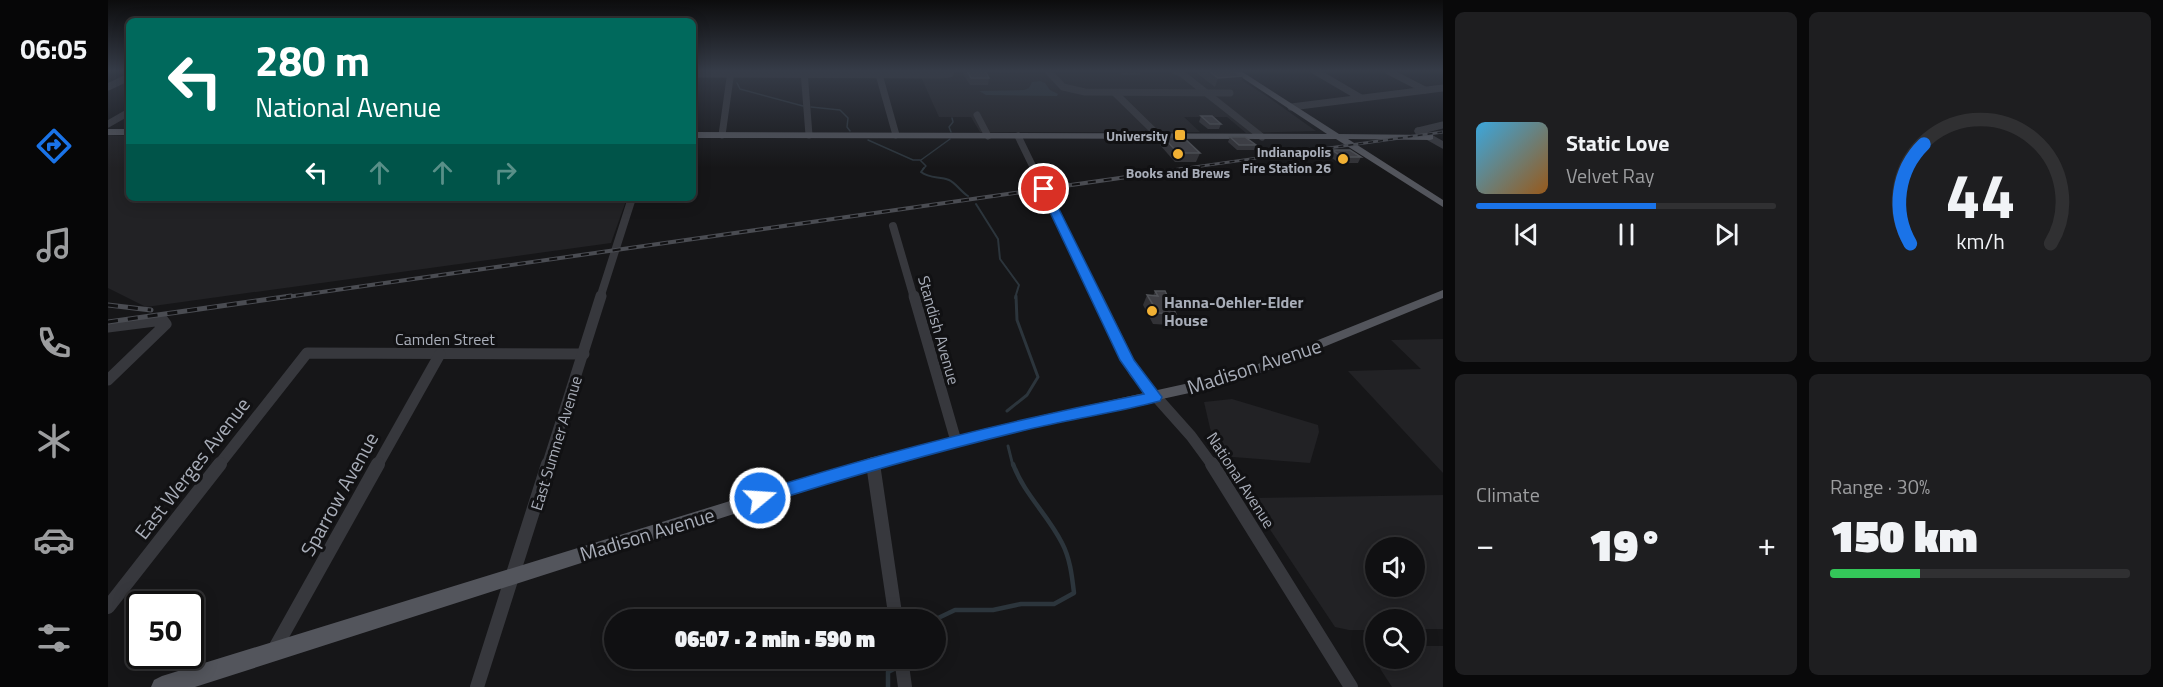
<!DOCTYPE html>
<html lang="en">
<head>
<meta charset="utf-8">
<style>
  body { margin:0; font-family:"Titillium Web",sans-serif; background:#1e1e20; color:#f1f3f6; height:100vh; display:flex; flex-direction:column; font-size:22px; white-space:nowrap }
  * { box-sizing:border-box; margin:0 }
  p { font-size:20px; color:#9c9d9f }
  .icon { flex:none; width:33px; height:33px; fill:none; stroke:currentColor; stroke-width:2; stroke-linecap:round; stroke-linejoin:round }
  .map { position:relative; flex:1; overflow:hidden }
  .drawer { display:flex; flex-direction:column; gap:12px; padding:12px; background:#09090a; width:720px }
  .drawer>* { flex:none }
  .guide { position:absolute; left:18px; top:18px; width:570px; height:183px; border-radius:9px; box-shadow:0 3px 15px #0003,0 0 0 2px #303032; background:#00695c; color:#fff; overflow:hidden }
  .controls { position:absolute; left:1257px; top:537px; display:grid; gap:12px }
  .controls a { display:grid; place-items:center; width:60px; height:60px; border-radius:50%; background:#101012; box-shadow:0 3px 15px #0003,0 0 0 2px #303032; font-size:30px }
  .speed { position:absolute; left:18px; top:591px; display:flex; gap:12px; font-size:30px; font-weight:700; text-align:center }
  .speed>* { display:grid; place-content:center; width:78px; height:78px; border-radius:50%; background:#101012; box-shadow:0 3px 15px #0003,0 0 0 2px #303032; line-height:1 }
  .speed .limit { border:3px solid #111; border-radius:9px; background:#fff; color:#111 }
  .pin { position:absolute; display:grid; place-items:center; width:51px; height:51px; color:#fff; margin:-26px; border:3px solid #fff; border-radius:50%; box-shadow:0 2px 6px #0007 }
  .me { position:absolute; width:66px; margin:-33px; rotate:72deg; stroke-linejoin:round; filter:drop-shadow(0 0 4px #0008) }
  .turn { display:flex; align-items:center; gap:21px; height:126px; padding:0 30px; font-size:27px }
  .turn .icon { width:78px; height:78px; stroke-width:2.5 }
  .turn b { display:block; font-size:42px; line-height:51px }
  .lanes { display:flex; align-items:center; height:57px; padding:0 30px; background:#0003; justify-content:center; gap:30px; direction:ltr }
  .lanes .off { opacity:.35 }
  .big { font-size:45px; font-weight:800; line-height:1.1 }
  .drawer .widget { flex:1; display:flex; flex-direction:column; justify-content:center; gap:9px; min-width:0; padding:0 21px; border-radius:9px; background:#1e1e20 }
  .drawer .dial { align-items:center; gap:0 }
  .dial svg { height:156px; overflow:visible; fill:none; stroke:#303032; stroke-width:7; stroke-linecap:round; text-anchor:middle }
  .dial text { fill:#f1f3f6; stroke:none }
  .song { display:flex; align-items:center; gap:18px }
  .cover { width:72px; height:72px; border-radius:9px; background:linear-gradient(135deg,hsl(200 70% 55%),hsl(30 70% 35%)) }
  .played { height:6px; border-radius:3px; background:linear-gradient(90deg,#1a73e8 60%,#303032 60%) }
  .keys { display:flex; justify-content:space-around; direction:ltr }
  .heat { display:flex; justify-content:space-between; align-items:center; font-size:33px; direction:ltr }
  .charge { height:9px; border-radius:4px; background:linear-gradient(90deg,#34c759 30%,#303032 0) }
  .drawer .tiles { flex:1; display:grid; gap:12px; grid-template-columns:repeat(2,1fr) }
  .trip { position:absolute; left:496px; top:609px; width:342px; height:60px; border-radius:30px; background:#101012; box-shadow:0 3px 15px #0003,0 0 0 2px #303032; font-weight:800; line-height:60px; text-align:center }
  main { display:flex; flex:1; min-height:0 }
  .menu { display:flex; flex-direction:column; width:108px; justify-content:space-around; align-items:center; background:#060607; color:#9c9d9f }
  .menu .icon { width:42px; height:42px }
  .menu .on { color:#1a73e8 }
  .menu b { font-size:27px; color:#f1f3f6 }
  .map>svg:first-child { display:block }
</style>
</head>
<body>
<main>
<nav class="menu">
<b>06:05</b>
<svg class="icon on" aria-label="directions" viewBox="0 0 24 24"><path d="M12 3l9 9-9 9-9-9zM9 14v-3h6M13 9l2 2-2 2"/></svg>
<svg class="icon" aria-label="music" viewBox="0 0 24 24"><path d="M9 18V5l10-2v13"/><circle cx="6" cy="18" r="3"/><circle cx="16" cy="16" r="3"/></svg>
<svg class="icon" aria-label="phone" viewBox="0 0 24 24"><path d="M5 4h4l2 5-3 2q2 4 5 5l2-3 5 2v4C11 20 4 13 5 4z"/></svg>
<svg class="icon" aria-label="climate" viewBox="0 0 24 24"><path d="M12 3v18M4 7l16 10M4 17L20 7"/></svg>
<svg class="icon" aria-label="car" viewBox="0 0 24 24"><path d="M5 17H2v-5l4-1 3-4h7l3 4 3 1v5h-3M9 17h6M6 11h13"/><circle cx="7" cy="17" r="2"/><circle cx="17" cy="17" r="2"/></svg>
<svg class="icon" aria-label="filters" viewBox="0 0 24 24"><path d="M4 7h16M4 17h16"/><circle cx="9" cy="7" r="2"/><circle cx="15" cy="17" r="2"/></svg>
</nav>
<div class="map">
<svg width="1335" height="687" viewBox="0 0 1335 687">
  <rect width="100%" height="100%" fill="#161618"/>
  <g fill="#222225" fill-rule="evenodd">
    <path d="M 847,71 L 1119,71 L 1160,97 L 1208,131 L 1138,133 L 1119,117 L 1076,117 L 1092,132 L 872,132 L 863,117 L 831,117 L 813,77 L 842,76 Z"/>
    <path d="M 0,135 L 21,136 L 21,198 L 519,198 L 503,243 L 38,307 L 0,288 Z"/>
    <path d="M 1335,339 L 1335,473 L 1240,371 L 1313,369 L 1283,340 Z"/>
    <path d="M 1124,399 L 1210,425 L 1211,432 L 1202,463 L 1112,456 L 1102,428 L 1096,402 Z"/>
    <path d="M 1335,495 L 1335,629 L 1307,629 L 1306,620 L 1268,620 L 1267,630 L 1241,630 L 1227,627 L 1141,498 ZM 1268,548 L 1306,548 L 1306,586 L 1268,586 Z"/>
    <path d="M 1307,646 L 1335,646 L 1335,687 L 1284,687 L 1273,670 L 1263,650 L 1267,650 L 1268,658 L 1306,658 Z"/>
  </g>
  <path fill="#2c353c" d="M 932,81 L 937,83 L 942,90 L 950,94 L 949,96 L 878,95 L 871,91 L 916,90 L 921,88 L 924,82 Z"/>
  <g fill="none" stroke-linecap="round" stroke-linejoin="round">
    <g stroke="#2c353c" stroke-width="1.5">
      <path d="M 629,83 L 632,89 L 695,106"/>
      <path d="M 703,107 L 732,110 L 740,118 L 739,127 L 742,131"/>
      <path d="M 843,132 L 841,127 L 845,122 L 844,118"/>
      <path d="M 760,140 L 805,160 L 812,160 L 818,166 L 815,169"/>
      <path d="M 813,160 L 842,139"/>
    </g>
    <g stroke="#2c353c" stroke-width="2">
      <path d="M 816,168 L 813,172 C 822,179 831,176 841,180 C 848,183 853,192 860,196"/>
      <path d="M 868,204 L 890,239 L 892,259 L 911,285 L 907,298"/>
    </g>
    <g stroke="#2c353c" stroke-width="3">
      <path d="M 899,411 L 919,395 L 930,377 L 909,320 L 908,296"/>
      <path d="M 900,446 L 905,466"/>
    </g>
    <g stroke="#2c353c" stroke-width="4.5">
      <path d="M 826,620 L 847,610 L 885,610 L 913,604 L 946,604 L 966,593 C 964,576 962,558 954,543 C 940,515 916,494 905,464"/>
      <path d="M 802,666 L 814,665 L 815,658"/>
      <path d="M 780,687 L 780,672 L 790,667"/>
    </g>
    <g stroke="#37383d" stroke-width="7">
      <path d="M 696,71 L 701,135"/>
      <path d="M 770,71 L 788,135"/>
      <path d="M 940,71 L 955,87 L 977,92 L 1122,93"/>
      <path d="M 1067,71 L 1073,73 L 1154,137"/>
      <path d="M 1207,71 L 1253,98"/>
      <path d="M 1280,71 L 1317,90"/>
      <path d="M 585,74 L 833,75 L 842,74 L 843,71"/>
      <path d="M 0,87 L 21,77"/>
      <path d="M 1007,93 L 1051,136"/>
      <path d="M 1183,107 L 1335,88"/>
      <path d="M 869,115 L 880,136"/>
      <path d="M 0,124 L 21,112"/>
      <path d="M 1310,131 L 1335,145"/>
      <path d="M 1310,131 L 1335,125"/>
      <path d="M 614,135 L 623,71"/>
      <path d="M 910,136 L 926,169"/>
    </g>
    <g stroke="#37383d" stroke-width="8">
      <path d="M 926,168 L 989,298"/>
      <path d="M 785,226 L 806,298"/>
      <path d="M 492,298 L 524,198"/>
    </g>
    <g stroke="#37383d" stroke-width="11">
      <path d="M 806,296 L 848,441"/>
      <path d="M 989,296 L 1026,372 L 1083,436 L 1105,466"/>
      <path d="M 0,327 L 55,320 L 58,324 L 0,380"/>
      <path d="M 765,463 L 765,466"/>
      <path d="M 110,466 L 199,353 L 476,354"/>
      <path d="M 269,466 L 332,354"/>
      <path d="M 439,466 L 493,296"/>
    </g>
    <g stroke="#37383d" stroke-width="14">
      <path d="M 765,464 L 788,620"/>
      <path d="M 1104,464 L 1243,687"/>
      <path d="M 0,607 L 112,464"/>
      <path d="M 166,650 L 270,464"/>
      <path d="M 793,658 L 797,687"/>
      <path d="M 369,687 L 440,464"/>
    </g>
    <g fill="#53555c" fill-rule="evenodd">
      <path d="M 1124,71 L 1133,71 L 1231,134 L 1325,135 L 1325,139 L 1322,140 L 1240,139 L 1335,200 L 1335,207 L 1228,139 L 585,138 L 585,132 L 1219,134 Z"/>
      <rect x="0" y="129" width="21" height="6"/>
      <path d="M 1335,290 L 1335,298 L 1150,374 L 1095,390 L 936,425 L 766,469 L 87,687 L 43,687 L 46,680 L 54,676 L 765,457 L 936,415 L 1095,380 L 1140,368 Z"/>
    </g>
    <defs>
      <path id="rail-far2" d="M 1072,169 L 1335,132"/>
      <path id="rail-far1" d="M 172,298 L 1082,168"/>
      <g id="rail">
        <path d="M 0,305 L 43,310"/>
        <path d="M 0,322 L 183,296"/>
      </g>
    </defs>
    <use href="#rail-far2" stroke="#4a4c52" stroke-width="3"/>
    <use href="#rail-far1" stroke="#4a4c52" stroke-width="4"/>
    <use href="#rail" stroke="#4a4c52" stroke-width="5"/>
    <use href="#rail-far2" stroke="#111113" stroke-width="1.5" stroke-dasharray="5" stroke-linecap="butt"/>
    <use href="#rail-far1" stroke="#111113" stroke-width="2" stroke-dasharray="8" stroke-linecap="butt"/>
    <use href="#rail" stroke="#111113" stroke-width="3" stroke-dasharray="10" stroke-linecap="butt"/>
  </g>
  <g fill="#323236">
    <path d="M 855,71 L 877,71 L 881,78 L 880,85 L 862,85 L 855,74 Z"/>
    <path d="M 887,71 L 917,71 L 917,73 L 889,73 Z"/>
    <path d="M 1010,71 L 1033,71 L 1032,75 L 1014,75 Z"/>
    <path d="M 1086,71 L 1124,71 L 1132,85 L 1107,87 Z"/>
    <path d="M 1093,116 L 1113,124 L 1111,129 L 1100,129 L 1091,122 Z"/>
    <path d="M 1055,137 L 1092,153 L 1088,162 L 1067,162 L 1052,145 Z"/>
    <path d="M 1122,137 L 1148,145 L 1146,150 L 1129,150 L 1120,142 Z"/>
    <path d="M 1224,150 L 1253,157 L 1250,163 L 1231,163 L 1221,156 Z"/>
    <path d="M 1047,291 L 1068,314 L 1063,325 L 1045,324 L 1035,305 L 1039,295 L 1045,296 Z"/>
  </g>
  <path fill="#212124" d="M 1135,76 L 1132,85 L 1107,87 L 1110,78 Z"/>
  <g fill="#3f3f44" stroke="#4f5156" stroke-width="1.5">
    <path d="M 859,71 L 877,71 L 881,78 L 863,78 Z"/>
    <path d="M 1101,71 L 1124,71 L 1135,76 L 1110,78 Z"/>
    <path d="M 1093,116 L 1104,116 L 1113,124 L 1102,124 Z"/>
    <path d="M 1055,137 L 1075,137 L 1092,153 L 1070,153 Z"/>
    <path d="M 1122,137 L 1137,137 L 1148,145 L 1131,145 Z"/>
    <path d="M 1224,150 L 1242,150 L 1253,157 L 1234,157 Z"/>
    <path d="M 1047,291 L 1057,291 L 1068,314 L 1050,313 L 1039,295 L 1050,296 Z"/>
  </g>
  <linearGradient id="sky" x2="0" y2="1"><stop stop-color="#0c0c0d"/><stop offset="0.42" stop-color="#363c48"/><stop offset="1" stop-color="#363c48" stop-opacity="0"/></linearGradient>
  <rect width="1335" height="168" fill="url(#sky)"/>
  <path fill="#1a73e8" stroke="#114b97" stroke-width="1.5" d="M 936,186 L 941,189 L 1026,360 L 1054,397 L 1052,401 C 1011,412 968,418 926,428 C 834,450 743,476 652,505 L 646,503 L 644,498 L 646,493 C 774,452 904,420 1036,394 L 1012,360 L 931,189 Z"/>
  <g fill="#f2b134" stroke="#111113" stroke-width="2">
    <rect x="1066" y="129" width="12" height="12" rx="3"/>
    <circle cx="1070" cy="154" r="6"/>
    <circle cx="1235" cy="159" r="6"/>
    <circle cx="1044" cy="311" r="6"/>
  </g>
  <g text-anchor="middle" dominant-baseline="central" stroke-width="6" stroke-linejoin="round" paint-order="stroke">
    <g font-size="14" font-weight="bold" fill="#a8adb8" stroke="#111113" text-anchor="end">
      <text x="1060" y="135">University</text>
      <text x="1223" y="151">Indianapolis<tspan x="1223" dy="16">Fire Station 26</tspan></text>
      <text x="1070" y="172" text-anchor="middle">Books and Brews</text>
    </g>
    <g font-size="16" font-weight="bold" fill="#a8adb8" stroke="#111113" text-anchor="start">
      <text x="1056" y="302">Hanna-Oehler-Elder<tspan x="1056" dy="18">House</tspan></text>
    </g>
    <g font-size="16" fill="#a8adb8" stroke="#111113">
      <text transform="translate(831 330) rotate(74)">Standish Avenue</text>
      <text x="337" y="339">Camden Street</text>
      <text transform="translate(448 443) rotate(-73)">East Sumner Avenue</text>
      <text transform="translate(1133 480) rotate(57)">National Avenue</text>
    </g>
    <g font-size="20" fill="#a8adb8" stroke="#111113">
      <text transform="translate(1146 366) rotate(-18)">Madison Avenue</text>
      <text transform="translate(84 468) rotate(-52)">East Werges Avenue</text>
      <text transform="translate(231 494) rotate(-61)">Sparrow Avenue</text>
      <text transform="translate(539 534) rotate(-17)">Madison Avenue</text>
    </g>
  </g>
</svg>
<div class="controls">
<a><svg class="icon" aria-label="sound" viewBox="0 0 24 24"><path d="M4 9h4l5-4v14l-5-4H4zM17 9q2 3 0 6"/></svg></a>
<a><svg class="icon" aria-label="search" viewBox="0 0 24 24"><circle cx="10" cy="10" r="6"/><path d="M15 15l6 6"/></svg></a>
</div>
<div class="speed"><div class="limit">50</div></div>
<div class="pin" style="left:936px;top:189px;background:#d93025"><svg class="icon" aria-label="arrive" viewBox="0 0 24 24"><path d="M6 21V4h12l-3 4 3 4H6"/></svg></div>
<svg class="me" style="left:652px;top:498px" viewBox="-20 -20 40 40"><circle r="17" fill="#1a73e8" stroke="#fff" stroke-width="3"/><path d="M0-11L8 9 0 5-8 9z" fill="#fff"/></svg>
<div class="trip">06:07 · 2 min · 590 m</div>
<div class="guide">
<div class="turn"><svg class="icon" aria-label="left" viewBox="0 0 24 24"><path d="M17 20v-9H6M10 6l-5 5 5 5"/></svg><div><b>280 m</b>National Avenue</div></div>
<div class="lanes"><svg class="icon" aria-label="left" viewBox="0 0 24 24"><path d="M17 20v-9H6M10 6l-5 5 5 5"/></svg><svg class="icon off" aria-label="ahead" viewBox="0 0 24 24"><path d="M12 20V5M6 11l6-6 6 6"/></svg><svg class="icon off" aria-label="ahead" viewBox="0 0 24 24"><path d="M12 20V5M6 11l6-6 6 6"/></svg><svg class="icon off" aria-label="right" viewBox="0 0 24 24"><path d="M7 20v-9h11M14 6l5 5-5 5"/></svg></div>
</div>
</div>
<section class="drawer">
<div class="tiles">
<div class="widget">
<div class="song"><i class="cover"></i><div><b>Static Love</b><p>Velvet Ray</p></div></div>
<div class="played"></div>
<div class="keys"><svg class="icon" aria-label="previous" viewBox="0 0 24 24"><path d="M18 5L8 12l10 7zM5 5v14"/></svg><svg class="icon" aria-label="pause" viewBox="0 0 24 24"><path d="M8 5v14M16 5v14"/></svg><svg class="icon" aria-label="next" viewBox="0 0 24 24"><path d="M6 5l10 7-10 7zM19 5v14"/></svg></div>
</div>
<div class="widget dial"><svg viewBox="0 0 100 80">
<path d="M14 69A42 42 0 1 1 86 69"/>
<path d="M14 69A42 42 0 0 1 21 18" stroke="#1a73e8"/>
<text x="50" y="56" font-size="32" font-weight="700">44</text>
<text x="50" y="72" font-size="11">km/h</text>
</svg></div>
<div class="widget"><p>Climate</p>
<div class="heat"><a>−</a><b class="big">19°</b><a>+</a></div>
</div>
<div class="widget"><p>Range · 30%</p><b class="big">150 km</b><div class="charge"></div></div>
</div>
</section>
</main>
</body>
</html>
